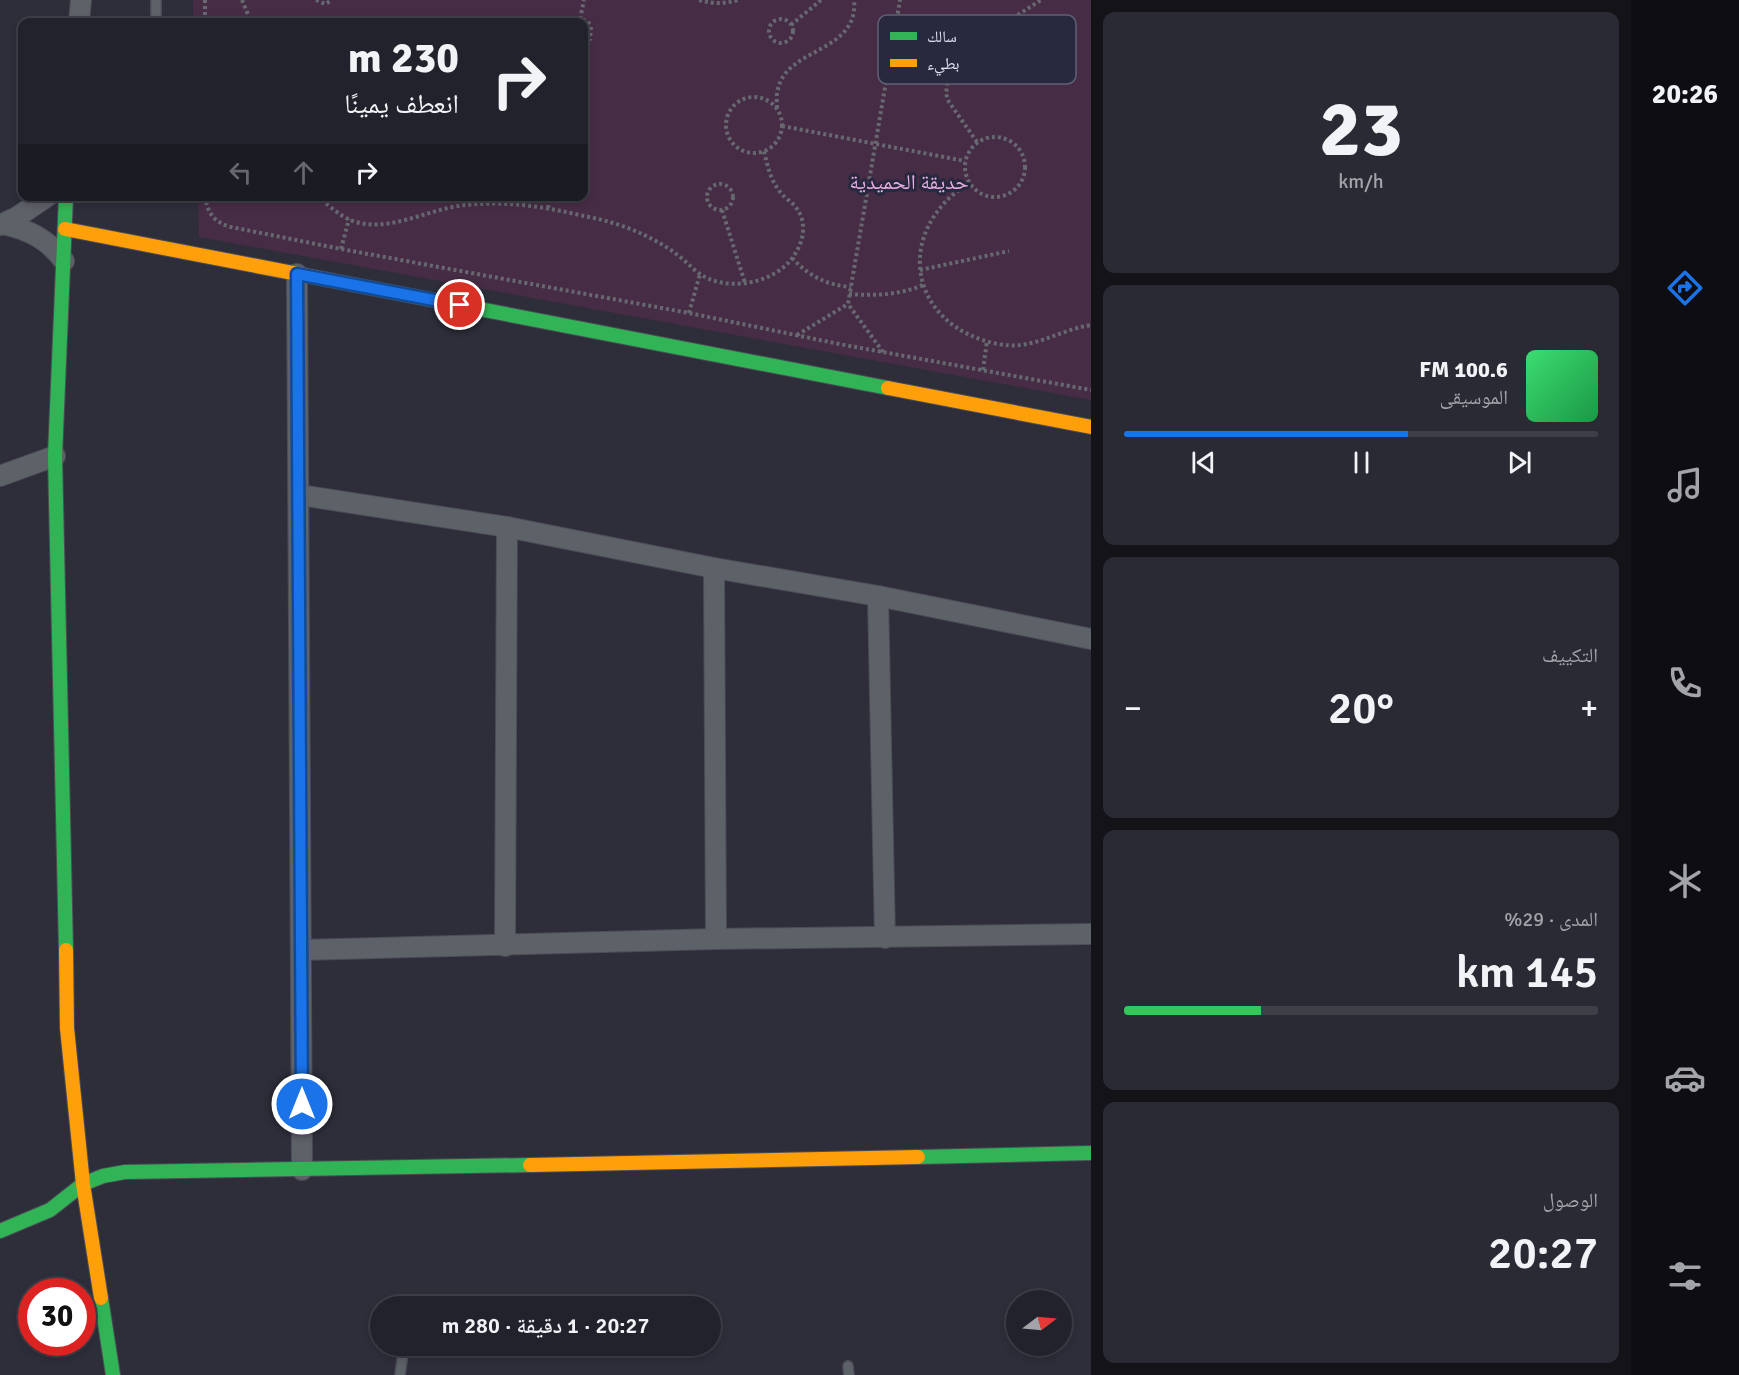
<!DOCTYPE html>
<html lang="ar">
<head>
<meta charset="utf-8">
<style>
  body { margin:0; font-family:Signika,"Noto Naskh Arabic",sans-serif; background:#2a2a34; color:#f1f3f6; direction:rtl; height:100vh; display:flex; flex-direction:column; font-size:22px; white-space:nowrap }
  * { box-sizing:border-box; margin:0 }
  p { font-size:20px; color:#a2a4a9 }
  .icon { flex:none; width:33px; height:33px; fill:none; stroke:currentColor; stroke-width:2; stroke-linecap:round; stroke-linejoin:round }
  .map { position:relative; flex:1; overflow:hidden; direction:ltr }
  .details { display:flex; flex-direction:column; gap:12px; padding:12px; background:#131318; width:540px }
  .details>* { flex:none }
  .hud { position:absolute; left:18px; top:18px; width:570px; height:183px; border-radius:12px; box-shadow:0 3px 9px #0003,0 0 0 2px #3f3f48; direction:rtl; background:#22222c; color:#f1f3f6; overflow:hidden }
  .needle { width:39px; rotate:74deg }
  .controls { position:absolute; left:1006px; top:1290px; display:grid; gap:12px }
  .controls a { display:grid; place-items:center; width:66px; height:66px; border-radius:50%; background:#22222c; box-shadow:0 3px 9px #0003,0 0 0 2px #3f3f48; font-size:30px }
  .speed { position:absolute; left:18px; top:1278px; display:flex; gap:12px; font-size:30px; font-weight:700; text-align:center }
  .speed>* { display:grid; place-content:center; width:78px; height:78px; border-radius:50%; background:#22222c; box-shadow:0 3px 9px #0003,0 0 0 2px #3f3f48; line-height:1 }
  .speed .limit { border:9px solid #d22; background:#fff; color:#111 }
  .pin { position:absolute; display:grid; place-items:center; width:51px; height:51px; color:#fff; margin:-26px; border:3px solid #fff; border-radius:50%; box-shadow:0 2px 6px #0007 }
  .me { position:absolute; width:66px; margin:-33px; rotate:0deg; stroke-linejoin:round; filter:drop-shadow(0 0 4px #0008) }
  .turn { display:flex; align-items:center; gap:21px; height:126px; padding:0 30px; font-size:27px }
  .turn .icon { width:78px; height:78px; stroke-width:2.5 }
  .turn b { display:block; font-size:42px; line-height:51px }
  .lanes { display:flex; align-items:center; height:57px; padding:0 30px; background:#0003; justify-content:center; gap:30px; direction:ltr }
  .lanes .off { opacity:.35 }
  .big { font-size:45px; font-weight:600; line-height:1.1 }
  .details .widget { flex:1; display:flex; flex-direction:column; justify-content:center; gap:9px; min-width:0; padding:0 21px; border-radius:12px; background:#2a2a34 }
  .details .dial { align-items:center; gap:0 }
  .dial b { font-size:78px; line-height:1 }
  .song { display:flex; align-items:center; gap:18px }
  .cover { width:72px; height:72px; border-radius:9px; background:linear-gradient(135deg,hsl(140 70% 55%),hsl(140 70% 35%)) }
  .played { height:6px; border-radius:3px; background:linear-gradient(90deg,#1a73e8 60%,#3f3f48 60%) }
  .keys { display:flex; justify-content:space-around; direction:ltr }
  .heat { display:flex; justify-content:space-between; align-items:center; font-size:33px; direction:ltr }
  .charge { height:9px; border-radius:4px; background:linear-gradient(90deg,#34c759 29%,#3f3f48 0) }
  .trip { position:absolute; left:370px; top:1296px; width:351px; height:60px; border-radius:30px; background:#22222c; box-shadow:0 3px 9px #0003,0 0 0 2px #3f3f48; font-weight:600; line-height:60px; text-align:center; direction:rtl }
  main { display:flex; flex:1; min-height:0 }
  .dock { display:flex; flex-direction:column; width:108px; justify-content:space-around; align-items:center; background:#0e0e12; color:#a2a4a9 }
  .dock .icon { width:42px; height:42px }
  .dock .on { color:#1a73e8 }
  .dock b { font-size:27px; color:#f1f3f6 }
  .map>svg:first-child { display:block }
</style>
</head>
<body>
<main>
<nav class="dock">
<b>20:26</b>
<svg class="icon on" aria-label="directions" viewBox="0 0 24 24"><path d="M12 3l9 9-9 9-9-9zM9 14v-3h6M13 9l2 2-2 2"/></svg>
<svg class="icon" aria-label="music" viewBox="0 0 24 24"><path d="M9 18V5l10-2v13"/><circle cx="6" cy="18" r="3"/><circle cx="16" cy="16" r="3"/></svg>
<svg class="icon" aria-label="phone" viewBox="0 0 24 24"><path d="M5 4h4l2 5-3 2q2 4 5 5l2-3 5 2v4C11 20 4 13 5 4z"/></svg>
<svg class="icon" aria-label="climate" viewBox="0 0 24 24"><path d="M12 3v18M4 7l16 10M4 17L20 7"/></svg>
<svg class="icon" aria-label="car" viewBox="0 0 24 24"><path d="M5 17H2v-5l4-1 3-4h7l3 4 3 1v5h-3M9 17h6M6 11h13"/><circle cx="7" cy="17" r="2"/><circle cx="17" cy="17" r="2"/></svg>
<svg class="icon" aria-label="filters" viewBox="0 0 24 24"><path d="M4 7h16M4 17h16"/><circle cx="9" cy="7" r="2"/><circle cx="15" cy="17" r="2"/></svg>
</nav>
<section class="details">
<div class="widget dial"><b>23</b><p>km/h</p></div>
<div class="widget">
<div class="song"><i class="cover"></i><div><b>100.6 FM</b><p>الموسيقى</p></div></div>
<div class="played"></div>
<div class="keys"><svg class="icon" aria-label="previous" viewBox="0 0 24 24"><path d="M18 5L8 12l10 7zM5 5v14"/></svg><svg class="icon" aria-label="pause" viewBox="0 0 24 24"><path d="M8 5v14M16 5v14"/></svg><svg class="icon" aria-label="next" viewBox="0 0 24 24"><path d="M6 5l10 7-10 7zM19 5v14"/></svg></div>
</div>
<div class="widget"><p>التكييف</p>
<div class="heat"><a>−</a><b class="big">20°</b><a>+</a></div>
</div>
<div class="widget"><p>المدى · 29%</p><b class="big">145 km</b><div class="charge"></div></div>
<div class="widget"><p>الوصول</p><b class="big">20:27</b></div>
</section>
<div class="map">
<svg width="1091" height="1375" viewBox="0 0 1091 1375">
  <rect width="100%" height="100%" fill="#2d2e3a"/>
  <path fill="#472c45" d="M 193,0 L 1091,0 L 1091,400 L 199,237 L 198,197 L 584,196 L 584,22 L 193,22 Z"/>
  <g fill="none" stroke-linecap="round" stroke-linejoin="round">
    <defs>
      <g id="lane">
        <path d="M 156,0 L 156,22"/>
        <path d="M 425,1306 L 491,1303"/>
        <path d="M 848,1366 L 849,1375"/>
        <path d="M 400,1375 L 404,1346"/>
      </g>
      <g id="street">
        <path d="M 79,22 L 81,0"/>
        <path d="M 3,224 C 29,230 48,239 64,261"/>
        <path d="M 0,225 L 17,217 L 48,196"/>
        <path d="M 297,274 L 302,1170"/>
        <path d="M 0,476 L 55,456"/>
        <path d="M 300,495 L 507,527 L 714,568 L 878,596 L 1091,639"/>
        <path d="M 714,568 L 716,939"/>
        <path d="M 878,596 L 885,938"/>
        <path d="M 505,946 L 507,527"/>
        <path d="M 301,950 L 716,939 L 1091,934"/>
      </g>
      <g id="fast">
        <path d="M 66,196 L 55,456 L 66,950"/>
        <path d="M 355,285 L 888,388"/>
        <path d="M 918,1157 L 1091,1153"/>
        <path d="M 0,1231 L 50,1210 L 83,1184 L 103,1176 L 125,1172 L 530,1165"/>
        <path d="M 101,1298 L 113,1375"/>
      </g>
      <g id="slow">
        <path d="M 65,229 L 355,285"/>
        <path d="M 888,388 L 1091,427"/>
        <path d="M 66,950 L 67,1028 L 83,1184 L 101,1298"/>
        <path d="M 530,1165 L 918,1157"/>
      </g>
    </defs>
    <use href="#lane" stroke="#4b4c56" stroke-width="12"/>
    <use href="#street" stroke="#4b4c56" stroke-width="22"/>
    <use href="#fast" stroke="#4b4c56" stroke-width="16"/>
    <use href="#slow" stroke="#4b4c56" stroke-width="16"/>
    <g stroke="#666970" stroke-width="4" stroke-dasharray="3 3" stroke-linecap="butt">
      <path d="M 205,0 L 205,22"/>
      <path d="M 242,0 L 251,22"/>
      <path d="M 316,0 L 325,4 L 332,0"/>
      <path d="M 699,0 C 713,4 724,4 738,0"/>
      <path d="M 580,19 L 584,0"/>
      <circle cx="781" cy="31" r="12"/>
      <path d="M 571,22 L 580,19 L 587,21 L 591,26 L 590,39 L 584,44"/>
      <path d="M 791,25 L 821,0"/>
      <circle cx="754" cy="125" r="28"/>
      <path d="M 777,108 C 777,102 776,95 778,89 C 787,47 859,53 854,0"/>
      <path d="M 782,126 L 965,161"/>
      <circle cx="995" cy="167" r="30"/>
      <path d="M 977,142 L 949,102 L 946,94 L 948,78 L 957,65 L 1013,18 L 1041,0"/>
      <path d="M 969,183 C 893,230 907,326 998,344 C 1032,351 1058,330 1091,325"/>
      <circle cx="720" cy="197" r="13"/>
      <path d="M 205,196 C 207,213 215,223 231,227 L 341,249 L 689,313 L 839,344 L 1091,390"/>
      <path d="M 317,196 C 327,204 339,215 350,220 C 387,235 429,208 466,205 C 504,201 542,206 579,215 C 601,219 624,225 644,235 C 659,242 674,251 686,262 C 691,266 695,271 700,274 C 725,291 768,285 789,262 C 803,246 810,223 794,205 C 789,200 782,196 778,189 C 770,178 767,164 764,151"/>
      <path d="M 548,208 L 551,196"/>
      <path d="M 722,210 L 745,283"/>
      <path d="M 341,249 L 349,219"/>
      <path d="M 792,258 C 809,276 826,285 851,287"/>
      <path d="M 920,270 L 1009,251"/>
      <path d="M 849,294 C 875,296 899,295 923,285"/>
      <path d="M 689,313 L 700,274"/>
      <path d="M 797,335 L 848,304"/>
      <path d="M 883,352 L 848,304 L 900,0"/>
      <path d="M 983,370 L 987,341"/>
    </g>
    <use href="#lane" stroke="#5d6168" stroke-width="9"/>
    <use href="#street" stroke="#5d6168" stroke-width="20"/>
    <use href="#fast" stroke="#30b455" stroke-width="14"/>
    <use href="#slow" stroke="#ff9f0a" stroke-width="14"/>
  </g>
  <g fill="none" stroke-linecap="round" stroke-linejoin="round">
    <defs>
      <path id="route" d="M 302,1104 L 297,274 L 460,305"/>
    </defs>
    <use href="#route" stroke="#114b97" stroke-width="15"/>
    <use href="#route" stroke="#1a73e8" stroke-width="10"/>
  </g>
  <g text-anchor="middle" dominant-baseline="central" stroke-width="6" stroke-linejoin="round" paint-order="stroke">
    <g font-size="21" fill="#ebaee3" stroke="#28293f">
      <text x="909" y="182">حديقة الحميدية</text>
    </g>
  </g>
  <rect x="878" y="15" width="198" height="69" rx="9" fill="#28293f" stroke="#606074" stroke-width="1.5"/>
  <rect x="890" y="32" width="27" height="8" fill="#30b455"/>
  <rect x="890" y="59" width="27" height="8" fill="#ff9f0a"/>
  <g font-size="16" fill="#e1e2f1">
    <text x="927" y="42">سالك</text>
    <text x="927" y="69">بطيء</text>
  </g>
</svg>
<div class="controls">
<a><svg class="needle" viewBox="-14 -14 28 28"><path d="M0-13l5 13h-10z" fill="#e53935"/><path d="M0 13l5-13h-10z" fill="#a2a4a9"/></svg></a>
</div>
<div class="speed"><div class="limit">30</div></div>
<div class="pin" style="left:460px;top:305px;background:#d93025"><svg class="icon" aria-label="arrive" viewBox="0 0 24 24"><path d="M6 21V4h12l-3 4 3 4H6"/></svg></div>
<svg class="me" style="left:302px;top:1104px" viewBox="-20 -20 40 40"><circle r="17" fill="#1a73e8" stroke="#fff" stroke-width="3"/><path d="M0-11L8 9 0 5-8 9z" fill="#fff"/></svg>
<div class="trip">20:27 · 1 دقيقة · 280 m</div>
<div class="hud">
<div class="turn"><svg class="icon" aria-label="right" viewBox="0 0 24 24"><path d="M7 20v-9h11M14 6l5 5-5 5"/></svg><div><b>230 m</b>انعطف يمينًا</div></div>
<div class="lanes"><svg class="icon off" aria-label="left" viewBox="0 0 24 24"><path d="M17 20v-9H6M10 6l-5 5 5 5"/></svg><svg class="icon off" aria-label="ahead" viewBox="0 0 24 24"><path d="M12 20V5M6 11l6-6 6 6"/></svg><svg class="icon" aria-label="right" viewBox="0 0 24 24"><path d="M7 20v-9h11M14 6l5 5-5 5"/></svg></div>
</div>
</div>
</main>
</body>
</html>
